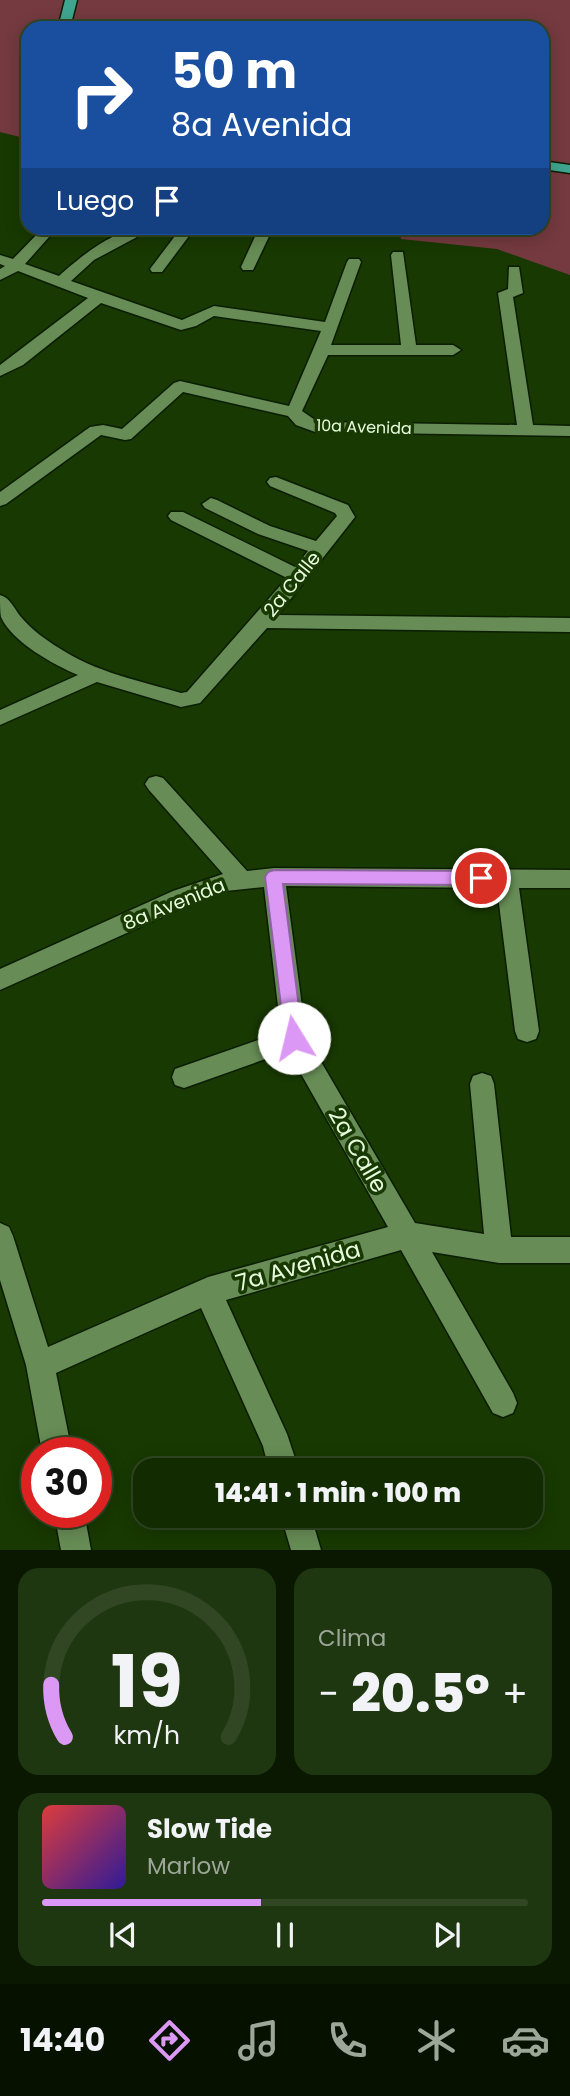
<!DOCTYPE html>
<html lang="es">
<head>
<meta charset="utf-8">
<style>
  body { margin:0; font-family:Poppins,sans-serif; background:#1f3710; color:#f1f3f6; height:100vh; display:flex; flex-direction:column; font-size:26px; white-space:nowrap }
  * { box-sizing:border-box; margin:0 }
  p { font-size:23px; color:#9ca799 }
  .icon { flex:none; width:38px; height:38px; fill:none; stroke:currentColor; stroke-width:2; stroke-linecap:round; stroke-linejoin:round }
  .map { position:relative; height:1550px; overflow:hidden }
  .drawer { display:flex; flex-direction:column; gap:18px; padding:18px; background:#0a1801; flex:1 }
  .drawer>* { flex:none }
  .hud { position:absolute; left:21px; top:21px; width:528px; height:214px; border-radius:21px; box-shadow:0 4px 18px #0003,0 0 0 2px #314723; background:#1a4fa0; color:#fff; overflow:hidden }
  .speed { position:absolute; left:21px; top:1437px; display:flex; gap:14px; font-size:35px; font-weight:700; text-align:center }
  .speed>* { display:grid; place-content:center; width:91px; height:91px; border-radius:50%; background:#122b01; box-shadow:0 4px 18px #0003,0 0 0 2px #314723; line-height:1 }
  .speed .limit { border:10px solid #d22; background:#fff; color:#111 }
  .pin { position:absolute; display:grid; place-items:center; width:60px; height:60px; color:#fff; margin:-30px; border:4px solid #fff; border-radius:50%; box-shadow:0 2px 7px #0007 }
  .me { position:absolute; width:77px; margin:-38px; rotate:351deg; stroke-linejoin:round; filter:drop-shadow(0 0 5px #0008) }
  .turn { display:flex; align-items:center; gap:24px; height:147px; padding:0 35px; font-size:32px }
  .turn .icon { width:91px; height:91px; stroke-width:2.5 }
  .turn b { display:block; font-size:49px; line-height:60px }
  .then { display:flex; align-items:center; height:66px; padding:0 35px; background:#0003; gap:14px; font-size:26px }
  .big { font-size:52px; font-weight:800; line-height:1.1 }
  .drawer .card { flex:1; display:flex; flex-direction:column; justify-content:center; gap:10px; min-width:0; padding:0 24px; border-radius:21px; background:#1f3710 }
  .drawer .dial { align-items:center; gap:0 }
  .dial svg { height:182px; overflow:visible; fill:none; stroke:#314723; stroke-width:7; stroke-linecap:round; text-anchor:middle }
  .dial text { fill:#f1f3f6; stroke:none }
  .song { display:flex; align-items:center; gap:21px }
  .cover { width:84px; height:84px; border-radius:10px; background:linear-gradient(135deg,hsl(0 70% 55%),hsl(250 70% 35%)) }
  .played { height:7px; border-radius:4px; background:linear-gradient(90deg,#db99f5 45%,#314723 45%) }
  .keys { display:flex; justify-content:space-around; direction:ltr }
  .heat { display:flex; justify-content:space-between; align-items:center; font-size:38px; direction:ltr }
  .drawer .tiles { flex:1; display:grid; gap:18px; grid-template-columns:1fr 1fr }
  .card:last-child { grid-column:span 2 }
  .trip { position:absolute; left:133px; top:1458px; width:410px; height:70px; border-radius:21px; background:#122b01; box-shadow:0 4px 18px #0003,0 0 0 2px #314723; font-weight:800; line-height:70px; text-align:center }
  .dock { display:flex; height:112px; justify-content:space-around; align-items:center; background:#071100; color:#9ca799 }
  .dock .icon { width:49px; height:49px }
  .dock .on { color:#db99f5 }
  .dock b { font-size:32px; color:#f1f3f6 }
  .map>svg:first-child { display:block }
</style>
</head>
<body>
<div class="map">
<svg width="570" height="1550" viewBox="0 0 570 1550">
  <rect width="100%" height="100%" fill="#183901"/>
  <path fill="#743a3f" d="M 0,0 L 570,0 L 570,275 L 497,249 L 401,239 L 400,228 L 542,228 L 542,28 L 28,28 L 28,139 L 0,132 Z"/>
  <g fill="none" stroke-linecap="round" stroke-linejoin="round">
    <defs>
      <g id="street">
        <path d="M 43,228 L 57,228 L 25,264 L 59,276 C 74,262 116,227 137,231 L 137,237 L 94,260 L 71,281 L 182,320 L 214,306 L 325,322 L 347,262 L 349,259 L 359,259 L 361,262 L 331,345 L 401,345 L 391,255 L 393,252 L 403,252 L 416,345 L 453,345 L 461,350 L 453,355 L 328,355 L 302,411 L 318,422 L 517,425 L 498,293 L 508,289 L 509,267 L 519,267 L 523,293 L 513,297 L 533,425 L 570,426 L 570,436 L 315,432 L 296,425 L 288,416 L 183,392 L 131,439 L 125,440 L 101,435 L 6,504 L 0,506 L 0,492 L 90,427 L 103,425 L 122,429 L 174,383 L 180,381 L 289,406 L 321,331 L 214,316 L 196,326 L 181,330 L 101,303 L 23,365 L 0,376 L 0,365 L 88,298 L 18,271 L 0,280 L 0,269 L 5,266 L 0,264 L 0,255 L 13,259 Z"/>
        <path d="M 181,228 L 195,228 L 162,272 L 152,272 L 150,269 Z"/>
        <path d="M 259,228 L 273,228 L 253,270 L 243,270 L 241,267 Z"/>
        <path d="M 276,477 L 348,505 L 355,517 L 278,615 L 570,618 L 570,632 L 267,628 L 200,703 L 181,707 L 97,682 L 0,725 L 0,710 L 78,675 C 54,665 12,642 1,617 C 0,611 0,601 0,595 C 11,598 14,609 21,617 C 32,630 46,640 59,648 C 95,672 140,681 181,693 L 187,692 L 287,578 L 171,520 L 168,516 L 171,512 L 183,512 L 295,567 L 308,551 L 258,534 L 205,508 L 202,504 L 211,498 L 217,500 L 270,526 L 316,541 L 337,516 L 335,513 L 270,486 L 267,482 L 270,478 Z"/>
        <path d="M 156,776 L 163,778 L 247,871 L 274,868 L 570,870 L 570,888 L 519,888 L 539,1031 L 536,1039 L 527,1042 L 518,1039 L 515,1031 L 497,888 L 286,886 L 306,1036 L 415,1223 L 484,1234 L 470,1084 L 473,1076 L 482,1073 L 491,1076 L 494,1084 L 511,1237 L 570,1237 L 570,1263 L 499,1263 L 432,1252 L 513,1393 L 517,1403 L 513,1413 L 503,1417 L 493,1413 L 401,1250 L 226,1300 L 287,1434 L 299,1470 L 269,1470 L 263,1446 L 201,1308 L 56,1373 L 72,1452 L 42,1452 L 26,1365 L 0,1280 L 0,1223 L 9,1227 L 13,1236 L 48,1347 L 208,1277 L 388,1227 L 288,1051 L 184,1088 L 175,1085 L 172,1077 L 175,1069 L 281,1032 L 264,887 L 226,891 L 189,905 L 0,990 L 0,969 L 173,891 L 223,874 L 149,790 L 145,784 L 149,778 Z"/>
        <path d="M 54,1512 L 84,1512 L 91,1550 L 61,1550 Z"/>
        <path d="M 281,1516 L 311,1516 L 321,1550 L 291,1550 Z"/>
      </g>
      <g id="primary">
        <path d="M 65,0 L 77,0 L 70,28 L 58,28 Z"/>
        <path d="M 542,161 L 570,165 L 570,173 L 542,169 Z"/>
      </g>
    </defs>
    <use href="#street" stroke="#0b1d03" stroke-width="3"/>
    <use href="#primary" stroke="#0b1d03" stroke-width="3"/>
    <use href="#street" fill="#678c55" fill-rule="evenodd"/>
    <use href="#primary" fill="#3fa590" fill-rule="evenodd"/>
  </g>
  <path fill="#db99f5" stroke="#8e639f" stroke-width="2" d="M 274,870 L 481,871 L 487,873 L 489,878 L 487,883 L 481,885 L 283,884 L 303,1038 L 300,1044 L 294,1046 L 287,1044 L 285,1038 L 265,877 L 268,872 Z"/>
  <g text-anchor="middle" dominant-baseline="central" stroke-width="7" stroke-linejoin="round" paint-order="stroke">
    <g font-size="16" fill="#e7fcde" stroke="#183901">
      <text transform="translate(364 427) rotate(2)">10a Avenida</text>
    </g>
    <g font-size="19" fill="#e7fcde" stroke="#183901">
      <text transform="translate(292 584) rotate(-51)">2a Calle</text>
      <text transform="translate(174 904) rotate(-22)">8a Avenida</text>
    </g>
    <g font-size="23" fill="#e7fcde" stroke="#183901">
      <text transform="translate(358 1150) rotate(60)">2a Calle</text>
      <text transform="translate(298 1266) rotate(-16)">7a Avenida</text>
    </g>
  </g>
</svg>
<div class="speed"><div class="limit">30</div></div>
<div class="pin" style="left:481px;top:878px;background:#d93025"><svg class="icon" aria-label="arrive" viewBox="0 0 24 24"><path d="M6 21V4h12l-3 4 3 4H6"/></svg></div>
<svg class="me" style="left:294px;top:1038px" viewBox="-20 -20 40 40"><circle r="19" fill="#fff"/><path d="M0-13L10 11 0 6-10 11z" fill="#db99f5"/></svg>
<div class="trip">14:41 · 1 min · 100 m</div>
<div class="hud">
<div class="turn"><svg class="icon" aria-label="right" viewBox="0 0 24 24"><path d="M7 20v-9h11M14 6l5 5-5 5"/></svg><div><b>50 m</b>8a Avenida</div></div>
<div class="then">Luego<svg class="icon" aria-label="arrive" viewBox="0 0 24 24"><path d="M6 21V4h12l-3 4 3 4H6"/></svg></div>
</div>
</div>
<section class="drawer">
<div class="tiles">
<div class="card dial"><svg viewBox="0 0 100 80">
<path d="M14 69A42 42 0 1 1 86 69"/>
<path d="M14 69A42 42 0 0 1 8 46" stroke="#db99f5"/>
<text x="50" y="56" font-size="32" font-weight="700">19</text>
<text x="50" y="72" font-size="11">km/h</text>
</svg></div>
<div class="card"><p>Clima</p>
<div class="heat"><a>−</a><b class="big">20.5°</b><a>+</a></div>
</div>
<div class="card">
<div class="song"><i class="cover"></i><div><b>Slow Tide</b><p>Marlow</p></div></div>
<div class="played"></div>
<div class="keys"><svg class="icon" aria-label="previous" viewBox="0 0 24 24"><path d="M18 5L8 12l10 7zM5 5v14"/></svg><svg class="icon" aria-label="pause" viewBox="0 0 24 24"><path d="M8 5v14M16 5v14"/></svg><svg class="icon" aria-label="next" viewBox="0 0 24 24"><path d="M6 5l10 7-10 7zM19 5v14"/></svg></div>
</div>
</div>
</section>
<nav class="dock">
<b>14:40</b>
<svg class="icon on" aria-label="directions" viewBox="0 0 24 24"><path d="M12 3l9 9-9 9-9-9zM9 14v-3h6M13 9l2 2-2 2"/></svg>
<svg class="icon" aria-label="music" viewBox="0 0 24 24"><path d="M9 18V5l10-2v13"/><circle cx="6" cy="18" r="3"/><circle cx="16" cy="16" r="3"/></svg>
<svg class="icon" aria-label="phone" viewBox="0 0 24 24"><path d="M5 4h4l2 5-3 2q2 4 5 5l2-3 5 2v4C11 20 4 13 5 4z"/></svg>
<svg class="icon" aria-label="climate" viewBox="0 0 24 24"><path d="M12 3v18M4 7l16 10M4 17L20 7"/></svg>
<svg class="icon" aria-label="car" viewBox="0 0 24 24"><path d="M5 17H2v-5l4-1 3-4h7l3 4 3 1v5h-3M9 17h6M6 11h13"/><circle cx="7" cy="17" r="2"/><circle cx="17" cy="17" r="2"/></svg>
</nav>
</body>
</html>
